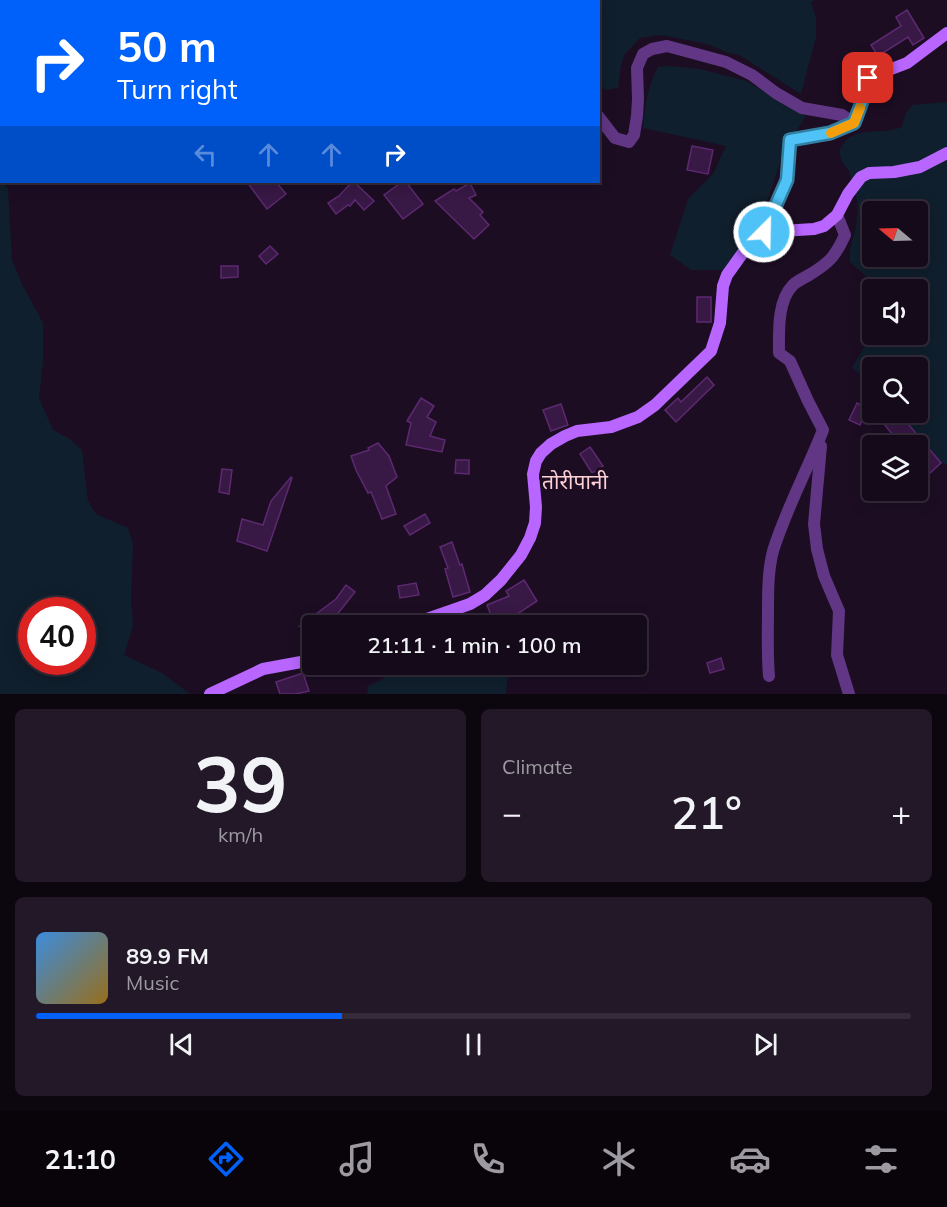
<!DOCTYPE html>
<html lang="en">
<head>
<meta charset="utf-8">
<style>
  body { margin:0; font-family:Mulish,"Noto Sans Devanagari",sans-serif; background:#221827; color:#f1f3f6; height:100vh; display:flex; flex-direction:column; font-size:22px; white-space:nowrap }
  * { box-sizing:border-box; margin:0 }
  p { font-size:20px; color:#9d9aa2 }
  .icon { flex:none; width:33px; height:33px; fill:none; stroke:currentColor; stroke-width:2; stroke-linecap:round; stroke-linejoin:round }
  .map { position:relative; height:694px; overflow:hidden }
  .panel { display:flex; flex-direction:column; gap:15px; padding:15px; background:#0c060e; flex:1 }
  .panel>* { flex:none }
  .guide { position:absolute; left:0px; top:0px; width:600px; height:183px; box-shadow:0 3px 15px #0003,0 0 0 2px #342b39; background:#0061fa; color:#fff; overflow:hidden }
  .needle { width:39px; rotate:289deg }
  .buttons { position:absolute; left:862px; top:201px; display:grid; gap:12px }
  .buttons a { display:grid; place-items:center; width:66px; height:66px; border-radius:6px; background:#150a1a; box-shadow:0 3px 15px #0003,0 0 0 2px #342b39; font-size:30px }
  .speed { position:absolute; left:18px; top:597px; display:flex; gap:12px; font-size:30px; font-weight:700; text-align:center }
  .speed>* { display:grid; place-content:center; width:78px; height:78px; border-radius:50%; background:#150a1a; box-shadow:0 3px 15px #0003,0 0 0 2px #342b39; line-height:1 }
  .speed .limit { border:9px solid #d22; background:#fff; color:#111 }
  .pin { position:absolute; display:grid; place-items:center; width:51px; height:51px; color:#fff; margin:-26px; border-radius:12px; box-shadow:0 3px 9px #0006 }
  .me { position:absolute; width:66px; margin:-33px; rotate:23deg; stroke-linejoin:round; filter:drop-shadow(0 0 4px #0008) }
  .turn { display:flex; align-items:center; gap:21px; height:126px; padding:0 18px; font-size:27px }
  .turn .icon { width:78px; height:78px; stroke-width:2.5 }
  .turn b { display:block; font-size:42px; line-height:51px }
  .lanes { display:flex; align-items:center; height:57px; padding:0 18px; background:#0003; justify-content:center; gap:30px; direction:ltr }
  .lanes .off { opacity:.35 }
  .big { font-size:45px; font-weight:600; line-height:1.1 }
  .panel .tile { flex:1; display:flex; flex-direction:column; justify-content:center; gap:9px; min-width:0; padding:0 21px; border-radius:9px; background:#221827 }
  .panel .dial { align-items:center; gap:0 }
  .dial b { font-size:78px; line-height:1 }
  .song { display:flex; align-items:center; gap:18px }
  .cover { width:72px; height:72px; border-radius:9px; background:linear-gradient(135deg,hsl(210 70% 55%),hsl(40 70% 35%)) }
  .played { height:6px; border-radius:3px; background:linear-gradient(90deg,#0061fa 35%,#342b39 35%) }
  .keys { display:flex; justify-content:space-around; direction:ltr }
  .heat { display:flex; justify-content:space-between; align-items:center; font-size:33px; direction:ltr }
  .panel .tiles { flex:1; display:grid; gap:15px; grid-template-columns:1fr 1fr }
  .tile:last-child { grid-column:span 2 }
  .trip { position:absolute; left:302px; top:615px; width:345px; height:60px; border-radius:6px; background:#150a1a; box-shadow:0 3px 15px #0003,0 0 0 2px #342b39; font-weight:600; line-height:60px; text-align:center }
  .dock { display:flex; height:96px; justify-content:space-around; align-items:center; background:#08040a; color:#9d9aa2 }
  .dock .icon { width:42px; height:42px }
  .dock .current { color:#0061fa }
  .dock b { font-size:27px; color:#f1f3f6 }
  .map>svg:first-child { display:block }
</style>
</head>
<body>
<div class="map">
<svg width="947" height="694" viewBox="0 0 947 694">
  <rect width="100%" height="100%" fill="#1c0d23"/>
  <g fill="#101f2d" fill-rule="evenodd">
    <path d="M 0,0 L 44,0 L 45,1 L 2,2 L 2,134 L 0,137 Z"/>
    <path d="M 62,0 L 365,0 L 365,1 L 61,1 Z"/>
    <path d="M 452,0 L 815,0 L 811,2 L 816,18 L 816,37 L 801,94 L 739,55 L 729,53 L 707,44 L 661,35 L 640,38 L 625,54 L 621,64 L 618,88 L 606,90 L 599,85 L 598,2 L 456,2 Z"/>
    <path d="M 670,66 L 700,69 L 746,81 L 806,116 L 791,140 L 781,160 L 768,199 L 763,221 L 757,237 L 728,270 L 691,270 L 670,255 L 688,199 L 713,174 L 726,146 L 643,128 C 645,105 647,88 658,67 Z"/>
    <path d="M 947,102 L 947,464 L 941,463 L 898,413 L 918,412 L 918,368 L 873,368 L 873,387 L 863,376 L 852,368 L 873,332 L 873,334 L 918,334 L 918,290 L 877,289 L 876,285 L 850,262 L 850,250 L 856,227 L 858,204 L 849,171 L 842,162 L 839,151 C 854,122 877,137 902,127 L 905,115 L 912,105 ZM 873,212 L 918,212 L 918,256 L 873,256 Z"/>
    <path d="M 0,179 L 8,189 L 12,260 L 22,284 L 43,323 L 43,361 L 39,398 L 53,430 L 70,439 L 82,450 L 88,501 L 96,514 L 128,528 L 133,544 L 131,599 L 133,626 L 124,655 L 162,673 L 190,694 L 0,694 ZM 32,610 L 82,610 L 82,662 L 32,662 Z"/>
    <path d="M 414,664 L 509,665 L 506,694 L 368,694 L 367,687 L 395,672 Z"/>
  </g>
  <g fill="#381845" stroke="#5d2971" stroke-width="1.5">
    <path d="M 907,10 L 924,38 L 913,45 L 908,37 L 878,56 L 871,45 L 901,26 L 896,17 Z"/>
    <path d="M 692,146 L 713,150 L 708,174 L 687,170 Z"/>
    <path d="M 247,182 L 276,182 L 286,194 L 267,209 Z"/>
    <path d="M 352,182 L 354,182 L 374,201 L 364,210 L 355,200 L 350,206 L 348,205 L 336,214 L 328,203 L 339,196 Z"/>
    <path d="M 402,182 L 406,182 L 423,204 L 403,219 L 384,195 Z"/>
    <path d="M 470,183 L 476,195 L 469,198 L 483,212 L 480,215 L 489,225 L 474,239 L 435,201 L 454,189 L 456,191 Z"/>
    <path d="M 270,246 L 278,254 L 266,264 L 259,256 Z"/>
    <path d="M 221,266 L 238,266 L 238,277 L 221,278 Z"/>
    <rect x="697" y="297" width="14" height="25"/>
    <path d="M 707,377 L 714,385 L 676,422 L 665,410 L 678,398 L 681,402 Z"/>
    <path d="M 421,398 L 434,406 L 427,417 L 436,422 L 430,436 L 445,440 L 442,452 L 406,445 L 411,423 L 407,421 Z"/>
    <path d="M 857,403 L 867,408 L 860,425 L 849,420 Z"/>
    <path d="M 561,404 L 568,425 L 551,431 L 543,410 Z"/>
    <path d="M 898,412 L 941,463 L 918,484 L 918,446 L 902,446 L 884,424 Z"/>
    <path d="M 378,443 L 389,456 L 397,477 L 386,486 L 396,514 L 382,519 L 371,492 L 368,493 L 356,470 L 351,456 L 369,450 L 368,448 Z"/>
    <path d="M 590,447 L 603,466 L 592,473 L 580,454 Z"/>
    <path d="M 456,460 L 469,460 L 469,474 L 455,473 Z"/>
    <path d="M 222,469 L 232,470 L 229,494 L 219,492 Z"/>
    <path d="M 291,477 L 292,478 L 267,551 L 237,541 L 242,519 L 263,525 L 271,501 Z"/>
    <path d="M 425,514 L 430,523 L 410,535 L 404,526 Z"/>
    <path d="M 452,542 L 460,565 L 462,564 L 470,592 L 453,597 L 445,569 L 448,568 L 440,547 Z"/>
    <path d="M 524,580 L 537,601 L 499,626 L 495,626 L 487,605 L 509,596 L 506,591 Z"/>
    <path d="M 416,583 L 419,595 L 400,598 L 398,586 Z"/>
    <path d="M 346,585 L 355,592 L 339,612 L 321,626 L 300,626 L 336,599 Z"/>
    <path d="M 721,658 L 724,669 L 710,673 L 707,663 Z"/>
    <path d="M 303,673 L 309,691 L 296,694 L 280,694 L 276,682 Z"/>
  </g>
  <g fill="none" stroke-linecap="round" stroke-linejoin="round">
    <g stroke="#613684" stroke-width="12">
      <path d="M 377,0 L 378,2"/>
      <path d="M 441,0 L 443,2"/>
      <path d="M 55,2 L 55,0"/>
      <path d="M 598,116 L 615,138 L 629,142 L 634,135 L 637,116 L 638,99 L 637,68 L 643,54 L 652,49 L 667,46 L 726,62 L 752,75 L 776,93 L 802,108 L 842,115 L 854,123"/>
      <path d="M 821,446 L 814,524 L 817,549 L 824,576 L 839,611 L 837,655 L 849,694"/>
      <path d="M 769,676 C 767,654 768,632 768,611 C 768,591 768,570 773,551 C 786,509 807,471 823,430 L 808,401 L 790,361 L 779,353 C 779,332 777,301 793,285 C 797,281 804,278 809,275 C 829,263 835,257 845,235 L 837,215"/>
    </g>
    <g stroke="#b866ff" stroke-width="12">
      <path d="M 764,232 L 814,229 L 824,226 L 837,215 L 848,194 L 861,177 L 869,173 L 894,172 L 920,167 L 947,153"/>
      <path d="M 411,626 L 427,619 L 470,604 L 485,595 L 501,580 L 521,555 L 530,538 L 535,523 L 536,507 L 533,474 L 536,461 L 541,453 L 551,444 L 565,436 L 577,431 L 611,427 L 638,417 L 655,405 L 711,351 L 720,323 L 723,286 L 727,275 L 742,254 L 764,232 L 787,180 L 791,140 L 830,133 L 854,123 L 863,99 L 868,78 L 907,63 L 947,33"/>
      <path d="M 210,694 L 263,669 L 312,660"/>
    </g>
  </g>
  <g fill="none" stroke-linecap="round" stroke-linejoin="round">
    <defs>
      <path id="route" d="M 764,232 L 787,180 L 790,140 L 830,133 L 854,123 L 863,99 L 868,78"/>
    </defs>
    <use href="#route" stroke="#337fa1" stroke-width="15"/>
    <use href="#route" stroke="#4fc3f7" stroke-width="10"/>
    <path stroke="#f59e0b" stroke-width="10" d="M 831,133 L 854,123 L 860,108"/>
  </g>
  <g text-anchor="middle" dominant-baseline="central" stroke-width="6" stroke-linejoin="round" paint-order="stroke">
    <g font-size="21" fill="#ffd1d7" stroke="#1c0d23">
      <text x="575" y="481">तोरीपानी</text>
    </g>
  </g>
</svg>
<div class="buttons">
<a><svg class="needle" viewBox="-14 -14 28 28"><path d="M0-13l5 13h-10z" fill="#e53935"/><path d="M0 13l5-13h-10z" fill="#9d9aa2"/></svg></a>
<a><svg class="icon" aria-label="sound" viewBox="0 0 24 24"><path d="M4 9h4l5-4v14l-5-4H4zM17 9q2 3 0 6"/></svg></a>
<a><svg class="icon" aria-label="search" viewBox="0 0 24 24"><circle cx="10" cy="10" r="6"/><path d="M15 15l6 6"/></svg></a>
<a><svg class="icon" aria-label="layers" viewBox="0 0 24 24"><path d="M12 4l9 5-9 5-9-5zM3 14l9 5 9-5"/></svg></a>
</div>
<div class="speed"><div class="limit">40</div></div>
<div class="pin" style="left:868px;top:78px;background:#d93025"><svg class="icon" aria-label="arrive" viewBox="0 0 24 24"><path d="M6 21V4h12l-3 4 3 4H6"/></svg></div>
<svg class="me" style="left:764px;top:232px" viewBox="-20 -20 40 40"><circle r="17" fill="#4fc3f7" stroke="#fff" stroke-width="3"/><path d="M0-11L8 9 0 5-8 9z" fill="#fff"/></svg>
<div class="trip">21:11 · 1 min · 100 m</div>
<div class="guide">
<div class="turn"><svg class="icon" aria-label="right" viewBox="0 0 24 24"><path d="M7 20v-9h11M14 6l5 5-5 5"/></svg><div><b>50 m</b>Turn right</div></div>
<div class="lanes"><svg class="icon off" aria-label="left" viewBox="0 0 24 24"><path d="M17 20v-9H6M10 6l-5 5 5 5"/></svg><svg class="icon off" aria-label="ahead" viewBox="0 0 24 24"><path d="M12 20V5M6 11l6-6 6 6"/></svg><svg class="icon off" aria-label="ahead" viewBox="0 0 24 24"><path d="M12 20V5M6 11l6-6 6 6"/></svg><svg class="icon" aria-label="right" viewBox="0 0 24 24"><path d="M7 20v-9h11M14 6l5 5-5 5"/></svg></div>
</div>
</div>
<section class="panel">
<div class="tiles">
<div class="tile dial"><b>39</b><p>km/h</p></div>
<div class="tile"><p>Climate</p>
<div class="heat"><a>−</a><b class="big">21°</b><a>+</a></div>
</div>
<div class="tile">
<div class="song"><i class="cover"></i><div><b>89.9 FM</b><p>Music</p></div></div>
<div class="played"></div>
<div class="keys"><svg class="icon" aria-label="previous" viewBox="0 0 24 24"><path d="M18 5L8 12l10 7zM5 5v14"/></svg><svg class="icon" aria-label="pause" viewBox="0 0 24 24"><path d="M8 5v14M16 5v14"/></svg><svg class="icon" aria-label="next" viewBox="0 0 24 24"><path d="M6 5l10 7-10 7zM19 5v14"/></svg></div>
</div>
</div>
</section>
<nav class="dock">
<b>21:10</b>
<svg class="icon current" aria-label="directions" viewBox="0 0 24 24"><path d="M12 3l9 9-9 9-9-9zM9 14v-3h6M13 9l2 2-2 2"/></svg>
<svg class="icon" aria-label="music" viewBox="0 0 24 24"><path d="M9 18V5l10-2v13"/><circle cx="6" cy="18" r="3"/><circle cx="16" cy="16" r="3"/></svg>
<svg class="icon" aria-label="phone" viewBox="0 0 24 24"><path d="M5 4h4l2 5-3 2q2 4 5 5l2-3 5 2v4C11 20 4 13 5 4z"/></svg>
<svg class="icon" aria-label="climate" viewBox="0 0 24 24"><path d="M12 3v18M4 7l16 10M4 17L20 7"/></svg>
<svg class="icon" aria-label="car" viewBox="0 0 24 24"><path d="M5 17H2v-5l4-1 3-4h7l3 4 3 1v5h-3M9 17h6M6 11h13"/><circle cx="7" cy="17" r="2"/><circle cx="17" cy="17" r="2"/></svg>
<svg class="icon" aria-label="filters" viewBox="0 0 24 24"><path d="M4 7h16M4 17h16"/><circle cx="9" cy="7" r="2"/><circle cx="15" cy="17" r="2"/></svg>
</nav>
</body>
</html>
